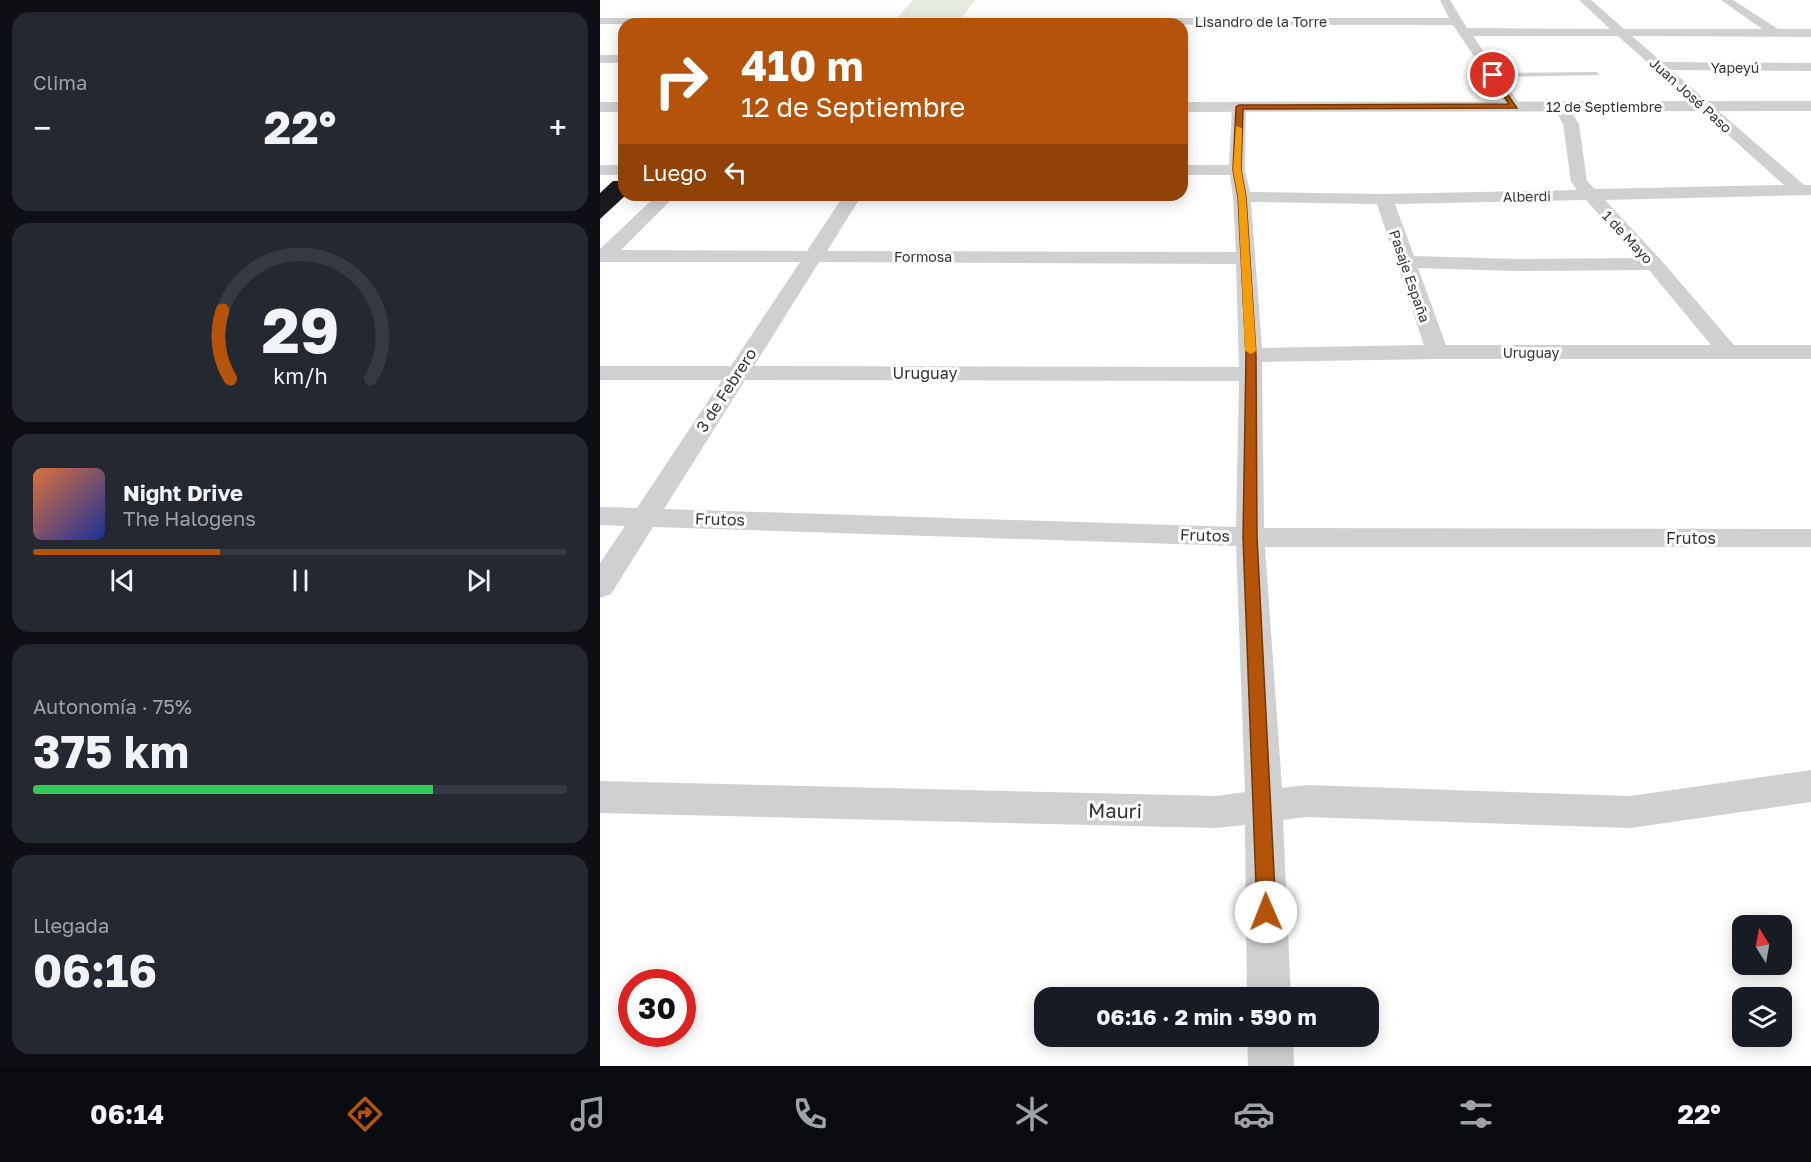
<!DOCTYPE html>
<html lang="es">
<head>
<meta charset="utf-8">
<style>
  body { margin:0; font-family:"Golos Text",sans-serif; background:#242831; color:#f1f3f6; height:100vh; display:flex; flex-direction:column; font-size:22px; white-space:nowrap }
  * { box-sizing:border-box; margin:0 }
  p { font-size:20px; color:#9ea1a6 }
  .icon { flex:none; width:33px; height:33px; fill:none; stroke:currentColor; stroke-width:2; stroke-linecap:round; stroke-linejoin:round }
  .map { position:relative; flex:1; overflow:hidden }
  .sheet { display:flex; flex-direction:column; gap:12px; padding:12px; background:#0d0f14; width:600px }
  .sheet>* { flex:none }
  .banner { position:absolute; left:18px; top:18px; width:570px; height:183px; border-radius:18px; box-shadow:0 3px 15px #0003; background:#b45309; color:#fff; overflow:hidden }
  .needle { width:39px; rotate:349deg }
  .tools { position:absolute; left:1132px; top:915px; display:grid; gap:12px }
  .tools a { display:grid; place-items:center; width:60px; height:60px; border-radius:12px; background:#171b24; box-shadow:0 3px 15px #0003; font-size:30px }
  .speed { position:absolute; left:18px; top:969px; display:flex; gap:12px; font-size:30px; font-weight:700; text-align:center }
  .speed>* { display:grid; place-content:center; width:78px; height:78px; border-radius:50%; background:#171b24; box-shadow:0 3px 15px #0003; line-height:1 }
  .speed .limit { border:9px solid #d22; background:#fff; color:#111 }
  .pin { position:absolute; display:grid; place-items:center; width:51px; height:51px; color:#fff; margin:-26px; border:3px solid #fff; border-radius:50%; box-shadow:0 2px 6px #0007 }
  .me { position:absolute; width:66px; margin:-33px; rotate:359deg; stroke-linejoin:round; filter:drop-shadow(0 0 4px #0008) }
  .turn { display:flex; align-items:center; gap:21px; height:126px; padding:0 24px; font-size:27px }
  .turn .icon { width:78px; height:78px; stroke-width:2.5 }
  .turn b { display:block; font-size:42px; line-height:51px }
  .then { display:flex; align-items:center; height:57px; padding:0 24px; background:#0003; gap:12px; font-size:22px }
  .big { font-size:45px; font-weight:700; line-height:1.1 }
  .sheet .tile { flex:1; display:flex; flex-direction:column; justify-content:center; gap:9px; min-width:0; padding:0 21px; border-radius:18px; background:#242831 }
  .sheet .dial { align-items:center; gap:0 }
  .dial svg { height:156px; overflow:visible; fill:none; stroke:#363941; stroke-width:7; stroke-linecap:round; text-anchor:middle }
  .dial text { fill:#f1f3f6; stroke:none }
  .song { display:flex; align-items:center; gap:18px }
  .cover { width:72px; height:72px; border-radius:9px; background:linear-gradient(135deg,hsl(20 70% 55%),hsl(230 70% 35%)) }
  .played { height:6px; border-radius:3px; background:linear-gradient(90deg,#b45309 35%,#363941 35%) }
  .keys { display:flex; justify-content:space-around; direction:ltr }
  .heat { display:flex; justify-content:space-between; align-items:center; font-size:33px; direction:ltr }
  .charge { height:9px; border-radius:4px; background:linear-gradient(90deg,#34c759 75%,#363941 0) }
  .trip { position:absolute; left:434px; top:987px; width:345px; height:60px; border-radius:18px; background:#171b24; box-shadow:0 3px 15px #0003; font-weight:700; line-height:60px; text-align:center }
  .tab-bar { display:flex; height:96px; justify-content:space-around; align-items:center; background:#090b0e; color:#9ea1a6 }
  .tab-bar .icon { width:42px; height:42px }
  .tab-bar .active { color:#b45309 }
  .tab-bar b { font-size:27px; color:#f1f3f6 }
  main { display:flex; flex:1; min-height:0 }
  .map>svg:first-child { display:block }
</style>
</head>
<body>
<main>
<section class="sheet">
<div class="tile"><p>Clima</p>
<div class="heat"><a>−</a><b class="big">22°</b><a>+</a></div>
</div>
<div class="tile dial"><svg viewBox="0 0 100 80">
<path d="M14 69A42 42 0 1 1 86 69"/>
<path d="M14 69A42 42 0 0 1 10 34" stroke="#b45309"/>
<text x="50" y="56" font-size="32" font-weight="700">29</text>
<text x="50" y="72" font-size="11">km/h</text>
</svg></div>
<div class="tile">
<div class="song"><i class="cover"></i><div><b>Night Drive</b><p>The Halogens</p></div></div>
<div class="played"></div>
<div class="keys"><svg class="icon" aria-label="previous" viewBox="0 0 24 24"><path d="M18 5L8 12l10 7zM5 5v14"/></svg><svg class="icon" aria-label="pause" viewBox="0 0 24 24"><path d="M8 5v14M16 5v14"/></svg><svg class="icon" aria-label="next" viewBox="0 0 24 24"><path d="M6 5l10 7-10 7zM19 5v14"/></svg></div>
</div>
<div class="tile"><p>Autonomía · 75%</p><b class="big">375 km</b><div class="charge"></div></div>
<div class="tile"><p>Llegada</p><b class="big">06:16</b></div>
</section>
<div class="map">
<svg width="1211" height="1066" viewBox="0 0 1211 1066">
  <rect width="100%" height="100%" fill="#fff"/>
  <path fill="#e6ecdf" d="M 313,0 L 375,0 L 362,18 L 297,18 Z"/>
  <path fill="#1a1a1a" d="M 13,181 L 24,181 L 26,195 L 0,219 L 0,193 Z"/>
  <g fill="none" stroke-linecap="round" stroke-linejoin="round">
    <path fill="#d0d0d0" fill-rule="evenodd" d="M 997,72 L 999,75 L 893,77 L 890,75 L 893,73 Z"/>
    <g fill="#d0d0d0" fill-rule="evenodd">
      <path d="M 840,0 L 850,0 L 867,28 L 1010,29 L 979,0 L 991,0 L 1024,29 L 1162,29 L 1121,0 L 1133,0 L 1178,29 L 1211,29 L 1211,37 L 1032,36 L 1062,62 L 1211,63 L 1211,71 L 1071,70 L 1204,185 L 1211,185 L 1211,195 L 1005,200 L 1061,260 L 1134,345 L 1211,345 L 1211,359 L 837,359 L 662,362 L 664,528 L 1211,529 L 1211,547 L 665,547 L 682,788 L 706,785 L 1030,796 L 1211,770 L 1211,802 L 1030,828 L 706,817 L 683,820 L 691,998 L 647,998 L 645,825 L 616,828 L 0,813 L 0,781 L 616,796 L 645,792 L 636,546 L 53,527 L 11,594 L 0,598 L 0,563 L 25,526 L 0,525 L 0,507 L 37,508 L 122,380 L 0,380 L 0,366 L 131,366 L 200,262 L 0,262 L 0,249 L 57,195 L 76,195 L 21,250 L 207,251 L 244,195 L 262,195 L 227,251 L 636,252 L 633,197 L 630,175 L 582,175 L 582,165 L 629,165 L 632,107 L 639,103 L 646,107 L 645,170 L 650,192 L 784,194 L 977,190 L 971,182 L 963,124 L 953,106 L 960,102 L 965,103 L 979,124 L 987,181 L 995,189 L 1184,185 L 1018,36 L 873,36 L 921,106 L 914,110 L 909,109 L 853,25 L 0,24 L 0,18 L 849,18 ZM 986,200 L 1038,258 L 917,259 L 814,256 L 795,204 ZM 651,202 L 777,204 L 824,345 L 662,348 ZM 219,262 L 636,264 L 639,367 L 154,366 ZM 818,268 L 917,271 L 1049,270 L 1111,345 L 846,345 ZM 145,380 L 639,381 L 636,527 L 64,509 Z"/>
      <rect x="0" y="55" width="24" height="8"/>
      <rect x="0" y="165" width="24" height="10"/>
      <path d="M 647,1036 L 693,1036 L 694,1066 L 648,1066 Z"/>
    </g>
    <g fill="#d0d0d0" fill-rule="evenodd">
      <path d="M 1211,101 L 1211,111 L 582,112 L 582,102 Z"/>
      <rect x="0" y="102" width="24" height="10"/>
    </g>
  </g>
  <path fill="#b45309" stroke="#753606" stroke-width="1.5" d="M 893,73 L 917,108 L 643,109 L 641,170 L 646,197 L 656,355 L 657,537 L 676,912 L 673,918 L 666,921 L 660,918 L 657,912 L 643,537 L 646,355 L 638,197 L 633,170 L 636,107 L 639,105 L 909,104 L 890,75 Z"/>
  <path fill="#f59e0b" d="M 636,126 L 642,128 L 641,170 L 646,197 L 656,351 L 651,354 L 645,351 L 638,197 L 633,170 Z"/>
  <g text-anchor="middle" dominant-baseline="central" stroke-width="6" stroke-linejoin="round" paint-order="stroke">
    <g font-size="14" fill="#333" stroke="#fff">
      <text x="661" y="21">Lisandro de la Torre</text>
      <text x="1135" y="67">Yapeyú</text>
      <text transform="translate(1091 95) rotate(42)">Juan José Paso</text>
      <text x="1004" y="106">12 de Septiembre</text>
      <text transform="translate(927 196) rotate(-1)">Alberdi</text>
      <text transform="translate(1028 237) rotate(47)">1 de Mayo</text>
      <text x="323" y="256">Formosa</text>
      <text transform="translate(810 276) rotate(71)">Pasaje España</text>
      <text x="931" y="352">Uruguay</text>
    </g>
    <g font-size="16" fill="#333" stroke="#fff">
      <text x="325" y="373">Uruguay</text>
      <text transform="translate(126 390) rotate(-57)">3 de Febrero</text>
      <text transform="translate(120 519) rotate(2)">Frutos</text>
      <text transform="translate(605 535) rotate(2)">Frutos</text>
      <text x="1091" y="538">Frutos</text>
    </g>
    <g font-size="20" fill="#333" stroke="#fff">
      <text transform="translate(515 810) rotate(1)">Mauri</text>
    </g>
  </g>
</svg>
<div class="tools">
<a><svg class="needle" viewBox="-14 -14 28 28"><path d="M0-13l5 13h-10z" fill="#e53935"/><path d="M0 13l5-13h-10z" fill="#9ea1a6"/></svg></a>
<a><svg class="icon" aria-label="layers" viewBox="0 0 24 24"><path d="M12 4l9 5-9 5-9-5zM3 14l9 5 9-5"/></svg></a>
</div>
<div class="speed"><div class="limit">30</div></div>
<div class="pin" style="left:893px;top:75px;background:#d93025"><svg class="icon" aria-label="arrive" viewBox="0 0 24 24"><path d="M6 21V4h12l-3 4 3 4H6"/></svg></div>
<svg class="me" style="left:666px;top:912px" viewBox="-20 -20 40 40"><circle r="19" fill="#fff"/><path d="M0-13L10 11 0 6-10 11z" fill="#b45309"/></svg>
<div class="trip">06:16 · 2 min · 590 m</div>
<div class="banner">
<div class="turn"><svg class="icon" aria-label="right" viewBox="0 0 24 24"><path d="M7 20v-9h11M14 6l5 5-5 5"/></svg><div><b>410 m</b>12 de Septiembre</div></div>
<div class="then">Luego<svg class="icon" aria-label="left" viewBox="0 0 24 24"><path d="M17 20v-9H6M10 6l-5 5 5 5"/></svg></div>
</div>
</div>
</main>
<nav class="tab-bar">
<b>06:14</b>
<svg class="icon active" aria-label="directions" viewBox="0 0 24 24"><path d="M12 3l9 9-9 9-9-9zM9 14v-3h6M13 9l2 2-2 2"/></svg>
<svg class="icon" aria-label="music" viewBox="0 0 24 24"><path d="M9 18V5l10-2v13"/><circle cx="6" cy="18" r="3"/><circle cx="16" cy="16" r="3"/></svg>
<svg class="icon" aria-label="phone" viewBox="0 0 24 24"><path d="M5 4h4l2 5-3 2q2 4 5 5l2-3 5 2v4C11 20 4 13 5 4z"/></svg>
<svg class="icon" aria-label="climate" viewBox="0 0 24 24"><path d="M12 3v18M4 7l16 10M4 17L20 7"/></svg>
<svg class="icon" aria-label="car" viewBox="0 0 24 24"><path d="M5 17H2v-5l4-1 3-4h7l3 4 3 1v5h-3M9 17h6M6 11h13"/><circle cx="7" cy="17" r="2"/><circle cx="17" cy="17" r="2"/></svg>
<svg class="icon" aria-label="filters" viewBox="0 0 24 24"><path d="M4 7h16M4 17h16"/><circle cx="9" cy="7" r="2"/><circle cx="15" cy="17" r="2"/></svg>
<b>22°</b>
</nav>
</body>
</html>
